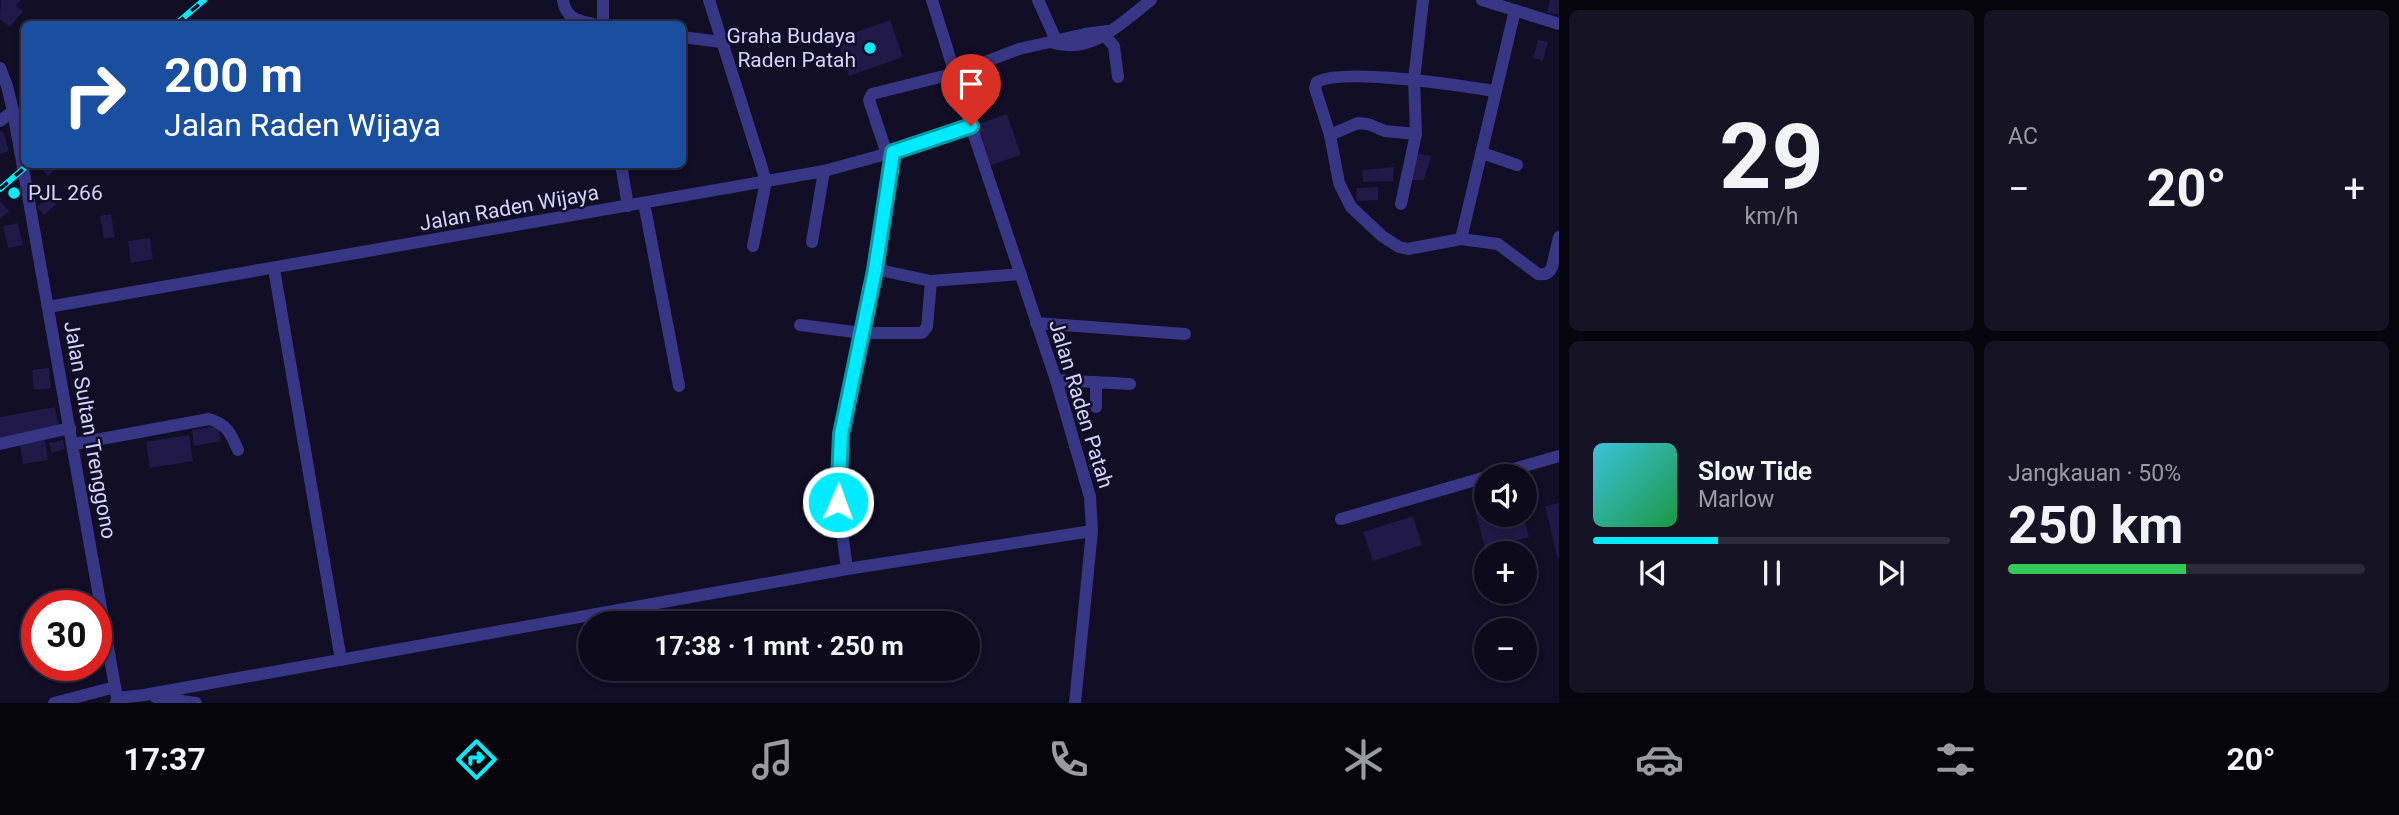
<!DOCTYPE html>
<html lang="id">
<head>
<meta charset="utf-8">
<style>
  body { margin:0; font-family:Roboto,sans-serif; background:#161325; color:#f1f3f6; height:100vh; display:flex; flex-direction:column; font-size:26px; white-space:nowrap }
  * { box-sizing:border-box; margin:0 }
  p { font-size:23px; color:#9a9aa3 }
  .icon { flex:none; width:38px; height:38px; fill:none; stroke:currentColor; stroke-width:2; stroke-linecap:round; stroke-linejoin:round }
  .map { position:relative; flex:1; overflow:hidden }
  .sheet { display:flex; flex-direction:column; gap:10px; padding:10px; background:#07060f; width:840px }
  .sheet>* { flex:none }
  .hud { position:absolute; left:21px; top:21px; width:665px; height:147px; border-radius:10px; box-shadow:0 4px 10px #0003,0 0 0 2px #2d2b3b; background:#1a4fa0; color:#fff; overflow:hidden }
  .fabs { position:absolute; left:1474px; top:464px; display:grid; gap:14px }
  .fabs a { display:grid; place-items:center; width:63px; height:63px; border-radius:50%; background:#0d0a1c; box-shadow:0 4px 10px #0003,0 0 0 2px #2d2b3b; font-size:35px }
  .speed { position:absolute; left:21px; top:590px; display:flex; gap:14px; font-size:35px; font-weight:700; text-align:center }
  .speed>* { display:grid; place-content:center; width:91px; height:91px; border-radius:50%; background:#0d0a1c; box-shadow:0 4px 10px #0003,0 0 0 2px #2d2b3b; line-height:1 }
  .speed .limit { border:10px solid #d22; background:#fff; color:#111 }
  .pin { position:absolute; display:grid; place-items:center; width:60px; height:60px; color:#fff; margin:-72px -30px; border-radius:50% 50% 50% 0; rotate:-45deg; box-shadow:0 0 7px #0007 }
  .pin .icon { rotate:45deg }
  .me { position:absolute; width:77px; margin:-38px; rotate:2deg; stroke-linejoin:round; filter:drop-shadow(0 0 5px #0008) }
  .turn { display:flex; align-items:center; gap:24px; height:147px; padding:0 28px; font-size:32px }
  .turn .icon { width:91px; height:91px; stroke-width:2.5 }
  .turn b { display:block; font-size:49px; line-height:60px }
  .big { font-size:52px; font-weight:700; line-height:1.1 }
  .sheet .card { flex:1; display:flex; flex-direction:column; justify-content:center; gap:10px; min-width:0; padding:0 24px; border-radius:10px; background:#161325 }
  .sheet .dial { align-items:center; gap:0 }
  .dial b { font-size:91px; line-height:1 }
  .song { display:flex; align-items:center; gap:21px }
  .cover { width:84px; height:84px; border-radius:10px; background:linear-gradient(135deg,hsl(190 70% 55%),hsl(140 70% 35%)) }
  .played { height:7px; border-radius:4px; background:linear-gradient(90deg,#00ebfe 35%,#2d2b3b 35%) }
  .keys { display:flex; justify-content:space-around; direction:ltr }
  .heat { display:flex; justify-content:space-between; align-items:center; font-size:38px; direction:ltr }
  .charge { height:10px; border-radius:5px; background:linear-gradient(90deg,#34c759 50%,#2d2b3b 0) }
  .sheet .tiles { flex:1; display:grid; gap:10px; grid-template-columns:repeat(2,1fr) }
  .trip { position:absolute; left:578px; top:611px; width:402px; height:70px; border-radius:35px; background:#0d0a1c; box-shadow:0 4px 10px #0003,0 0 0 2px #2d2b3b; font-weight:700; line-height:70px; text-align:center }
  .menu { display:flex; height:112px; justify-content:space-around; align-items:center; background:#05040b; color:#9a9aa3 }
  .menu .icon { width:49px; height:49px }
  .menu .selected { color:#00ebfe }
  .menu b { font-size:32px; color:#f1f3f6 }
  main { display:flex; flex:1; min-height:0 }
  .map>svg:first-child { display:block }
</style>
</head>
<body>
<main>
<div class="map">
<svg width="1559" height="703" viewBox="0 0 1559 703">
  <rect width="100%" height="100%" fill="#110e26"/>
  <g fill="#211947">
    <path d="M 1,0 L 21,0 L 16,6 L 23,11 L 10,27 L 0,19 Z"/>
    <path d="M 1550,0 L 1559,0 L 1559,14 L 1547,13 Z"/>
    <path d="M 890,20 L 903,57 L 849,76 L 837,39 Z"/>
    <path d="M 1538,40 L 1548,42 L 1543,61 L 1533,57 Z"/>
    <path d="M 1007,114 L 1021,155 L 988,166 L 973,126 Z"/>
    <path d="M 3,131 L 9,151 L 0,154 L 0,132 Z"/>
    <path d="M 1416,153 L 1431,156 L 1424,180 L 1411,180 Z"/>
    <path d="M 47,164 L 61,164 L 48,176 L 42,169 Z"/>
    <path d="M 1394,167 L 1393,181 L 1363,182 L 1362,170 Z"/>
    <path d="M 13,187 L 20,194 L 14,198 L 8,191 Z"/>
    <path d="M 1378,187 L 1378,200 L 1356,201 L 1357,188 Z"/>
    <path d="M 49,196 L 56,204 L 44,215 L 37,207 Z"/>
    <path d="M 0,201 L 9,211 L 0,219 Z"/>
    <path d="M 111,214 L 115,237 L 104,239 L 100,216 Z"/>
    <path d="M 18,223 L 23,245 L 8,248 L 3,226 Z"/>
    <path d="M 150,238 L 153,259 L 131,263 L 128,241 Z"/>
    <path d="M 49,368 L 51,388 L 34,390 L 32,370 Z"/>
    <path d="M 55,407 L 59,427 L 0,439 L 0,417 Z"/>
    <path d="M 218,426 L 221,441 L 194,446 L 192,430 Z"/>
    <path d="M 189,435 L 193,461 L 150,468 L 146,442 Z"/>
    <path d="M 45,440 L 48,460 L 23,464 L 20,445 Z"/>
    <path d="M 63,440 L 65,449 L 52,453 L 49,443 Z"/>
    <path d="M 1486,494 L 1486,514 L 1523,514 L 1529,537 L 1485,549 L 1472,498 Z"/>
    <path d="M 1559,503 L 1559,559 L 1558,559 L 1545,506 Z"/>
    <path d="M 1413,516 L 1422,545 L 1373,561 L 1363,532 Z"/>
  </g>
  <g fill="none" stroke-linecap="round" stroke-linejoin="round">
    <g stroke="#383786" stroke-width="12">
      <path d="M 563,0 C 566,19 577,20 593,24"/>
      <path d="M 709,0 L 766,181 L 753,246"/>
      <path d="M 932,0 L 971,126 L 1056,380 L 1090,497 L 1092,531 L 1075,703"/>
      <path d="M 1038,0 L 1056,40"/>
      <path d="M 1482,0 L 1559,24"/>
      <path d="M 603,24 L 603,0"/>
      <path d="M 1104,35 L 1114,46 L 1118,77"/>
      <path d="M 682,37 L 721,42"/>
      <path d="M 1051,42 C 1091,56 1121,23 1151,0"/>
      <path d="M 0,68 L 7,86 L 13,111 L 117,698 L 120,703"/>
      <path d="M 1495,91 C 1461,86 1344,67 1317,82 L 1315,88 L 1330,135 L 1339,183 L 1351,207 L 1382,236 L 1399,247 L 1408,249 L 1461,239 L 1498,244 L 1538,274 C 1545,275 1549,274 1552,267 L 1559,237"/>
      <path d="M 0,121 L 13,111"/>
      <path d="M 1330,135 L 1358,123 L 1368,124 L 1385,131 L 1416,134"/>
      <path d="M 1482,153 L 1517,165"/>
      <path d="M 887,154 L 869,100 L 872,94 L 956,73 L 1019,49 L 1085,34 L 1108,31"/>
      <path d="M 621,164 L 628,206"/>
      <path d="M 644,203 L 679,386"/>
      <path d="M 1401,204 L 1416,134 L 1414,80 L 1423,0"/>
      <path d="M 1461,239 L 1515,10"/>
      <path d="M 812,242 L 824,171"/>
      <path d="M 274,269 L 341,660"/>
      <path d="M 875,269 L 931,281 L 1021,274"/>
      <path d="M 48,307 L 824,171 L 893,152 L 971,126"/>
      <path d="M 1036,323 L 1185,334"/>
      <path d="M 800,325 L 862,333 L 922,333 L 927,327 L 931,281"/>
      <path d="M 1056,380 L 1130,384"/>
      <path d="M 1096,407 L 1096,382"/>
      <path d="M 0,444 L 70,428"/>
      <path d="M 74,444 L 209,419 C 227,424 231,434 238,450"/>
      <path d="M 1489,476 L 1559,456"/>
      <path d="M 1341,519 L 1486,477"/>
      <path d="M 847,569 L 838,502 L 841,434 L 875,269 L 893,152"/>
      <path d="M 155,697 L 196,703"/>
      <path d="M 54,703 L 115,687"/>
      <path d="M 116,703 L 117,698 L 144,695 L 847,569 L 1092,531"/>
    </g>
    <defs>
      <g id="rail">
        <path d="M 176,24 L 204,0"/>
        <path d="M 0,189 L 29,164"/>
      </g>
    </defs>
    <use href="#rail" stroke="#00ebfe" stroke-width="6"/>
    <use href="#rail" stroke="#110e26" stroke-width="3.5" stroke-dasharray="10" stroke-linecap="butt"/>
  </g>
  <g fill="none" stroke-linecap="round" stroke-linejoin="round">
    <defs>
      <path id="route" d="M 838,502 L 841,434 L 875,270 L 893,152 L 971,126"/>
    </defs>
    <use href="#route" stroke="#0099a5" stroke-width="18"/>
    <use href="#route" stroke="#00ebfe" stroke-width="12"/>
  </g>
  <g fill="#00ebfe" stroke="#110e26" stroke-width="2.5">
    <circle cx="870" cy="48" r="7"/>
    <circle cx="14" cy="193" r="7"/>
  </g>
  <g text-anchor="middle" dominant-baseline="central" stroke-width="5" stroke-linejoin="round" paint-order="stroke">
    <g font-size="21" fill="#d7d3ff" stroke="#110e26" text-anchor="end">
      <text x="856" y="36">Graha Budaya<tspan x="856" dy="24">Raden Patah</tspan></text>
      <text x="28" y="193" text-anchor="start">PJL 266</text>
    </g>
    <g font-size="21" fill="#d7d3ff" stroke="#110e26">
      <text transform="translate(509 208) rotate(-10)">Jalan Raden Wijaya</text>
      <text transform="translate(1081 404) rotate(73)">Jalan Raden Patah</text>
      <text transform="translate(90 430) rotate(80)">Jalan Sultan Trenggono</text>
    </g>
  </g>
</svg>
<div class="fabs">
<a><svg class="icon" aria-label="sound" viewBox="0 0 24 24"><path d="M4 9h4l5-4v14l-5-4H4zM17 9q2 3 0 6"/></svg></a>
<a>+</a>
<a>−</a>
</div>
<div class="speed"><div class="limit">30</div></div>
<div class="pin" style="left:971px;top:126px;background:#d93025"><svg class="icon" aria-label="arrive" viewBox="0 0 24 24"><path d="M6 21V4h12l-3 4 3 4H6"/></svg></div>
<svg class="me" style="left:838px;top:502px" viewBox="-20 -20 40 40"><circle r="17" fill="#00ebfe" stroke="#fff" stroke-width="3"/><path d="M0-11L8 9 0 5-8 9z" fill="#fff"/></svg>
<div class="trip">17:38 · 1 mnt · 250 m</div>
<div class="hud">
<div class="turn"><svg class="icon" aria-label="right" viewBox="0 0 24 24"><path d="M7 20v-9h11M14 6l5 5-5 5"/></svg><div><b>200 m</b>Jalan Raden Wijaya</div></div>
</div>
</div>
<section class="sheet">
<div class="tiles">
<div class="card dial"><b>29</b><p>km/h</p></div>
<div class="card"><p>AC</p>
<div class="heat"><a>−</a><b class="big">20°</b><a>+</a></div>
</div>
<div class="card">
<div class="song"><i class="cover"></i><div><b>Slow Tide</b><p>Marlow</p></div></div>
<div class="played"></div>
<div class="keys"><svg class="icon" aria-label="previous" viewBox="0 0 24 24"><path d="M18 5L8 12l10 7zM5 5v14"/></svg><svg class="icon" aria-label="pause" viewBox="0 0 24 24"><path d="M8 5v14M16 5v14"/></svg><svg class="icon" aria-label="next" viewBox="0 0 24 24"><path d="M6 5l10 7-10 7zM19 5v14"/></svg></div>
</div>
<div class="card"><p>Jangkauan · 50%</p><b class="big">250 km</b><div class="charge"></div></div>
</div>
</section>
</main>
<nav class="menu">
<b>17:37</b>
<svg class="icon selected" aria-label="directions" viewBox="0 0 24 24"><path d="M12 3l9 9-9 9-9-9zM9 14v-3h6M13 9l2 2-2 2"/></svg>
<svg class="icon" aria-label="music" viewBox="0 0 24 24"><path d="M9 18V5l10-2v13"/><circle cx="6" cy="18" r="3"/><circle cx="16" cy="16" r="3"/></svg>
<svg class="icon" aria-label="phone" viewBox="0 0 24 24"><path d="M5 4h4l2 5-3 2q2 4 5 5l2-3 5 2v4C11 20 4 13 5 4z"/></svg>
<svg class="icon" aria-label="climate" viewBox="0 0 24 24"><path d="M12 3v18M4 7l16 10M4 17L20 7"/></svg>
<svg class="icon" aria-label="car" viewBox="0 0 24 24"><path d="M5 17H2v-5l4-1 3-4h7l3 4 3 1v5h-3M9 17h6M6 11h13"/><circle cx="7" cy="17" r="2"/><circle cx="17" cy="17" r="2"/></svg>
<svg class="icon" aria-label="filters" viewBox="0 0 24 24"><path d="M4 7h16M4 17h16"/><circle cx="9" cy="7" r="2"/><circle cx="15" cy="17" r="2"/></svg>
<b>20°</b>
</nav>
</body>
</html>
